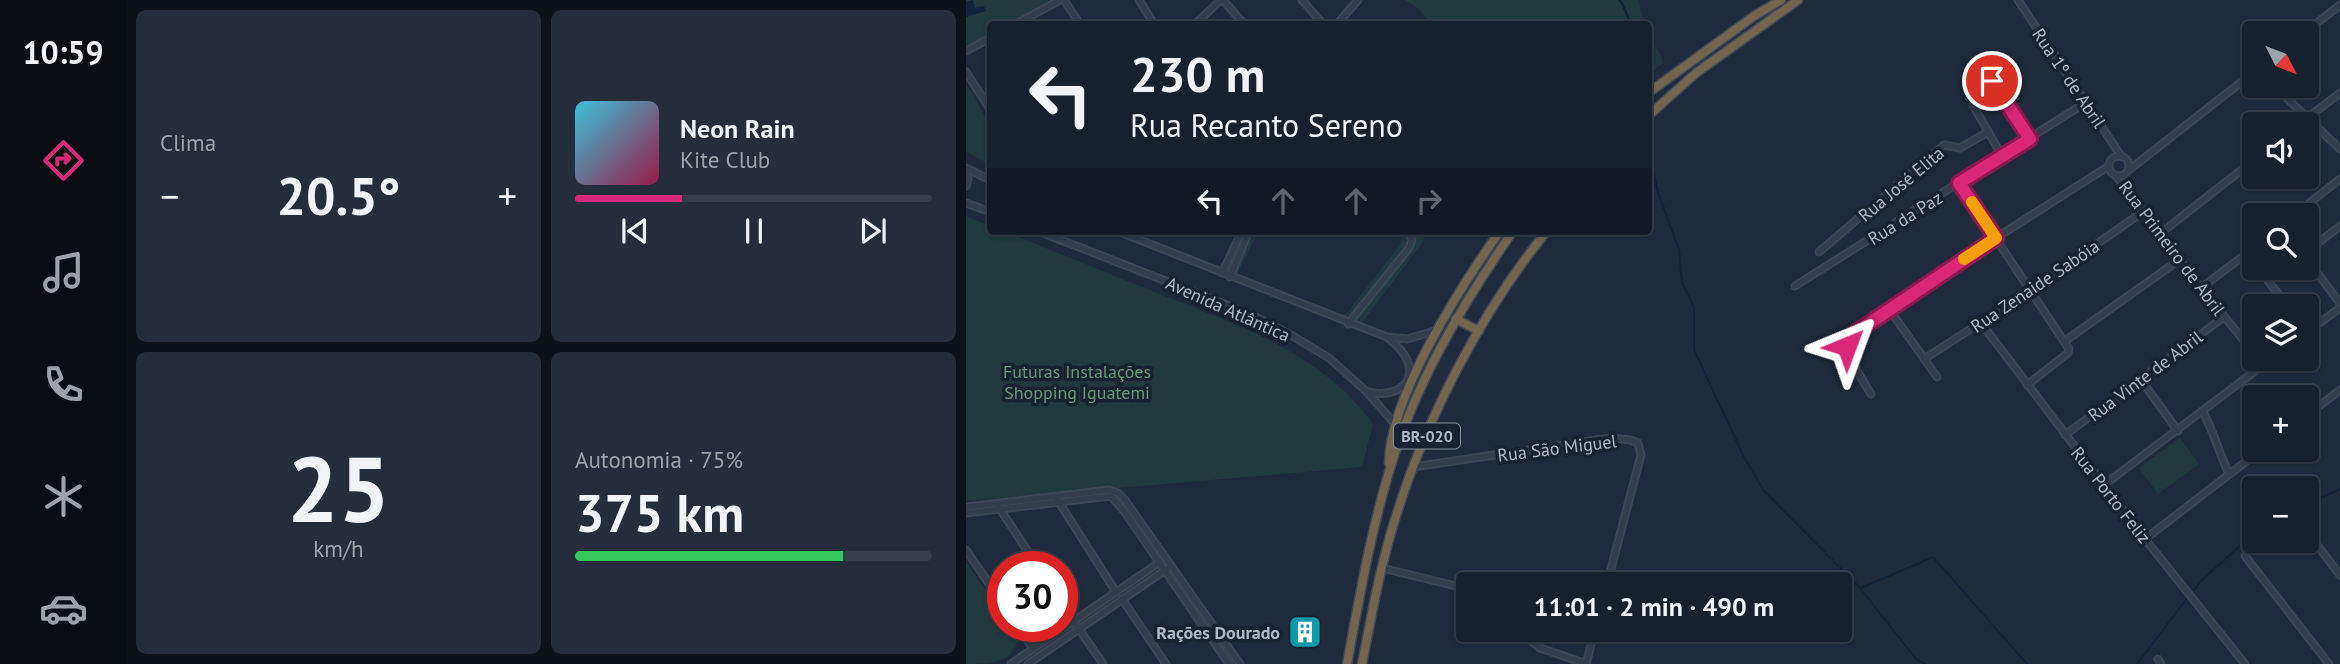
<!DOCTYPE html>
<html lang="pt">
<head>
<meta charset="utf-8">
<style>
  body { margin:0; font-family:"PT Sans",sans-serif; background:#242d39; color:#f1f3f6; height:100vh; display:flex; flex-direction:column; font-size:26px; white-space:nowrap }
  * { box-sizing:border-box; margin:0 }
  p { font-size:23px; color:#9ea3aa }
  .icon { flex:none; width:38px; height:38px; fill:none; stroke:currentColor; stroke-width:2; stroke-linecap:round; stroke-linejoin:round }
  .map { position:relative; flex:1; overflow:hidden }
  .details { display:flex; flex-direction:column; gap:10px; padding:10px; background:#0d1219; width:840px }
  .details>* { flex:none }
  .top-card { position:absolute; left:21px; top:21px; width:665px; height:214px; border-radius:7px; box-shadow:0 2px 5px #0004,0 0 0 2px #363e49; background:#17202d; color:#f1f3f6; overflow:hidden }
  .needle { width:46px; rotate:132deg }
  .buttons { position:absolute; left:1276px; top:21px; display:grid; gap:14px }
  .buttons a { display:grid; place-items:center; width:77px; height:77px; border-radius:7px; background:#17202d; box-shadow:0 2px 5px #0004,0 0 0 2px #363e49; font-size:35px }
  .speed { position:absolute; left:21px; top:551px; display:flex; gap:14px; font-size:35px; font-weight:700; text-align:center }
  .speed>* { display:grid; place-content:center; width:91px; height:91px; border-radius:50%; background:#17202d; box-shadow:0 2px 5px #0004,0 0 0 2px #363e49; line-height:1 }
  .speed .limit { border:10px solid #d22; background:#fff; color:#111 }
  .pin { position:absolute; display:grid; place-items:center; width:60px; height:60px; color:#fff; margin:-30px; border:4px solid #fff; border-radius:50%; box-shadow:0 2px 7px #0007 }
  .me { position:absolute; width:77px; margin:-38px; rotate:44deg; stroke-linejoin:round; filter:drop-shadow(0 0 5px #0008) }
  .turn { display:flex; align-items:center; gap:24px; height:147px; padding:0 28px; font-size:32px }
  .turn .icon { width:91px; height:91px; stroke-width:2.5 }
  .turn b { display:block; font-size:49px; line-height:60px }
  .lanes { display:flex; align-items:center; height:66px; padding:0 28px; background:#0003; justify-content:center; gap:35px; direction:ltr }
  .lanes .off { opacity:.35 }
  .big { font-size:52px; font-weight:700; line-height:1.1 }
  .details .tile { flex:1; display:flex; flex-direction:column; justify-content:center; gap:10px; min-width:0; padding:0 24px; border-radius:10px; background:#242d39 }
  .details .dial { align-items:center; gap:0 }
  .dial b { font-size:91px; line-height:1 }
  .song { display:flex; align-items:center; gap:21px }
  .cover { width:84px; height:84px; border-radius:10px; background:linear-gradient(135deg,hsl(190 70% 55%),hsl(340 70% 35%)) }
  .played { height:7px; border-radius:4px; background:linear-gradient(90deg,#db2777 30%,#363e49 30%) }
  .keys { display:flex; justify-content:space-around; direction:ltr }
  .heat { display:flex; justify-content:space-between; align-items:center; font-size:38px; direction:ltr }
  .charge { height:10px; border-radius:5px; background:linear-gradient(90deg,#34c759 75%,#363e49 0) }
  .details .tiles { flex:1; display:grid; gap:10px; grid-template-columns:repeat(2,1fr) }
  .trip { position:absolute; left:490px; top:572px; width:396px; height:70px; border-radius:7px; background:#17202d; box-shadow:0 2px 5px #0004,0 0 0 2px #363e49; font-weight:700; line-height:70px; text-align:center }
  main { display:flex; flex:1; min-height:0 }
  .dock { display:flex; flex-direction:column; width:126px; justify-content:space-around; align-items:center; background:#090d12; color:#9ea3aa }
  .dock .icon { width:49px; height:49px }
  .dock .on { color:#db2777 }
  .dock b { font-size:32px; color:#f1f3f6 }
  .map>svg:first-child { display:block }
</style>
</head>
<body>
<main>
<nav class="dock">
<b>10:59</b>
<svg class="icon on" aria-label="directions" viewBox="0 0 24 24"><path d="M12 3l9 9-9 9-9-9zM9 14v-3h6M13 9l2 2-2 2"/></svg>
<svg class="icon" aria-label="music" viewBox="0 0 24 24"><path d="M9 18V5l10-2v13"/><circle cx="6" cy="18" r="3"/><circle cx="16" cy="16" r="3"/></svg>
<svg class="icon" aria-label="phone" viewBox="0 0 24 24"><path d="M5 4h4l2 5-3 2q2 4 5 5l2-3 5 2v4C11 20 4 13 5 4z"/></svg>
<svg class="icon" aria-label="climate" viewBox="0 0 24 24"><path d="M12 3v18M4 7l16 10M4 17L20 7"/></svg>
<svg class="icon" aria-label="car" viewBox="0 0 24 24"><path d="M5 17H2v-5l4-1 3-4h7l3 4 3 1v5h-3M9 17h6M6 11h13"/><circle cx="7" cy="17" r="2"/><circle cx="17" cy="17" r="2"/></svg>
</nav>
<section class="details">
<div class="tiles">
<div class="tile"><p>Clima</p>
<div class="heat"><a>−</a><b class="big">20.5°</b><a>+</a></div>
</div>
<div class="tile">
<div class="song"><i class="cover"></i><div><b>Neon Rain</b><p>Kite Club</p></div></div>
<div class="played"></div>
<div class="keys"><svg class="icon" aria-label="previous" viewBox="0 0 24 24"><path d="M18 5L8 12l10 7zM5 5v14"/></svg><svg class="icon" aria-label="pause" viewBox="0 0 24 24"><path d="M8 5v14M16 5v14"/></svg><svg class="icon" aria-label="next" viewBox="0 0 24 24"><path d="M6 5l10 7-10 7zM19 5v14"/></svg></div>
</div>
<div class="tile dial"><b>25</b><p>km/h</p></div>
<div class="tile"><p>Autonomia · 75%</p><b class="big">375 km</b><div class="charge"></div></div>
</div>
</section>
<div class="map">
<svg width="1374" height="664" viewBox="0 0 1374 664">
  <rect width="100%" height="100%" fill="#1f2b3c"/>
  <g fill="#213a3d">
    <path d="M 0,0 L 91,0 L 48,24 L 24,24 L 24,37 L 0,51 Z"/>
    <path d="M 439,0 L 672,0 L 679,24 L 465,24 L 453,9 Z"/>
    <path d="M 682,38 L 695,55 L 697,63 L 683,74 Z"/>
    <path d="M 0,84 L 24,125 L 24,165 L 0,151 Z"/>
    <path d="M 0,216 L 24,226 L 24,231 L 38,231 C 89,252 140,272 191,293 C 269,324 356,353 407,424 L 396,467 L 0,501 Z"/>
    <path d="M 287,231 L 293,231 L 272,272 L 273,276 L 375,316 L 381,313 L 436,242 L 436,236 L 432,231 L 437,231 L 441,238 L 439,246 L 385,315 L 379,318 L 267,277 Z"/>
    <path d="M 446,231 L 452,231 L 459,239 L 396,323 L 393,322 L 391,318 L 445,250 L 450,241 Z"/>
    <path d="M 1214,438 L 1233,464 L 1192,494 L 1173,468 Z"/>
    <path d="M 0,562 L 37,617 L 37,626 L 43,627 L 52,639 C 47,664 20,664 0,664 Z"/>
  </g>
  <path fill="#12223a" d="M 7,0 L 9,8 L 18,6 L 20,11 L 0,17 L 0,2 Z"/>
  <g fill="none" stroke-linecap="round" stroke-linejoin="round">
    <g stroke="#12223a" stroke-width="2">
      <path d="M 653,0 L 656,3 L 665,24"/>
      <path d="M 682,150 L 692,192 L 713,250 L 716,283 L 728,307 L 728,350 L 778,457 L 798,491 L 894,588 L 950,659 L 959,664"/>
      <path d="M 1340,505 L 1374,489"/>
      <path d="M 895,588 L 967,557 L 1061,664"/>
      <path d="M 1226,593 L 1234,582 L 1288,533"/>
      <path d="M 1171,664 L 1222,597"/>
    </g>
    <defs>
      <g id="minor">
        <path d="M 98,0 L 114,24"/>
        <path d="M 173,0 L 188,24"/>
        <path d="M 257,0 L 278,24"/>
        <path d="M 336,0 L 357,24"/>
        <path d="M 1052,0 L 1155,156"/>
        <path d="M 50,24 L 94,0"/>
        <path d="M 229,24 L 255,0"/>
        <path d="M 371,24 L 392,0"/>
        <path d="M 1338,33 L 1374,5"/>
        <path d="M 0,51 L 24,38"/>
        <path d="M 0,72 L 24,109"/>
        <path d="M 1026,81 L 1064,139"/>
        <path d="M 1308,86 L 1374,149"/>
        <path d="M 1007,105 L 1036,156"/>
        <path d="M 1333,124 L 1374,93"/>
        <circle cx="1153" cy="166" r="10"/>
        <path d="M 0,168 L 24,180"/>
        <path d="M 1163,170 L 1288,72"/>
        <path d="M 0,173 L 2,179 L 0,186"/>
        <path d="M 1150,176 L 1235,288 L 1288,353"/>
        <path d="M 993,183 L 1103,349 L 1102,353 L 1061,385"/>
        <path d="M 0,203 L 24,212"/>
        <path d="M 1328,215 L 1374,179"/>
        <path d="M 72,231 L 284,314 L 325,335 L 363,358 L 401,392 L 429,424"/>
        <path d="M 151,231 L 421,337 L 441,339 L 472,330"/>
        <path d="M 1195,233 L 1288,160"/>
        <path d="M 853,252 L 978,145 L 994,148 L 1022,132"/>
        <path d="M 1340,252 L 1374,226"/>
        <path d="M 1281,253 L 1288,263"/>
        <path d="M 1340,258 L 1374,303"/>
        <path d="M 1292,268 L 1314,296"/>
        <path d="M 256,273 L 276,231"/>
        <path d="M 264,277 L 283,231"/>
        <path d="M 829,286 L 1119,103"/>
        <path d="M 1235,288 L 1288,248"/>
        <path d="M 923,309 L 971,377"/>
        <path d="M 1015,323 L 1179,539 L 1279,664"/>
        <path d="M 382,324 L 443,248 L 446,240 L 442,231"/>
        <path d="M 1340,333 L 1374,308"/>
        <path d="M 1099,341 L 1213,260"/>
        <path d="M 958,359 L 1065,290 L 1178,211"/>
        <path d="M 1175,380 L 1212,431"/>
        <path d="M 401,392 C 442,401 461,368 423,339"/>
        <path d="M 905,394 C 899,384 877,351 882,341 C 886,330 930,304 941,296 C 1008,252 1075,209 1143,166"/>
        <path d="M 1237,412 C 1248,432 1253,453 1263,474"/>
        <path d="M 1340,416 L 1374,390"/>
        <path d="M 1099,435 L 1258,317"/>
        <path d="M 447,467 L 644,438 L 665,440 L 672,443 L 675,455 L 641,584"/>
        <path d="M 1138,485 L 1305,359"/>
        <path d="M 91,499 L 150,592"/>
        <path d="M 32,506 L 72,567"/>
        <path d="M 0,507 L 143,490 L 152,493 L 159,500 L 274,664"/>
        <path d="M 0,513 L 145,496 L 158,511 L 263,664"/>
        <path d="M 1342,533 L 1374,575"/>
        <path d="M 1179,539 L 1295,450"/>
        <path d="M 0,550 L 37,604"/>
        <path d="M 1279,556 L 1363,664"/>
        <path d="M 416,568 L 502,589"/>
        <path d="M 156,599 L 200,664"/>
        <path d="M 96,604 L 137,664"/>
        <path d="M 52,626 L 67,649"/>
        <path d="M 551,630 L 574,648 L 621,664"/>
        <path d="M 1192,659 L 1195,664"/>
        <path d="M 45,664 L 194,562"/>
        <path d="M 62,664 L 201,569"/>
        <path d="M 620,664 L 629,630"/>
      </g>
      <g id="highway">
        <path d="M 682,93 L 788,16 L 815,0"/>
        <path d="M 682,116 L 730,73 L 832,0"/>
        <path d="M 490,319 L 513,331"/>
        <path d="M 423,463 C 424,396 495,286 534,231"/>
        <path d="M 381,664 C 393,600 404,535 423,472 C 448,385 496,305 547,231"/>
        <path d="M 396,664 C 406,613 415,562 431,513 C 461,417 517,309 581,231"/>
      </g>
    </defs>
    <use href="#minor" stroke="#3c4655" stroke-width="9"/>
    <use href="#highway" stroke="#3e4857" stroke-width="11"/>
    <use href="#minor" stroke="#333d4c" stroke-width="5"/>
    <use href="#highway" stroke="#73654f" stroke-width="8"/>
  </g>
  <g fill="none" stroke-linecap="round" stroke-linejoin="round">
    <defs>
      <path id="route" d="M 881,346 L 883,338 L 892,331 L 1030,238 L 993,183 L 1064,139 L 1026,81"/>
    </defs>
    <use href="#route" stroke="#8e194d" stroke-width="18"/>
    <use href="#route" stroke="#db2777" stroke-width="12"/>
    <path stroke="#f59e0b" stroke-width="12" d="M 998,259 L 1030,238 L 1006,202"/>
  </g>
  <defs>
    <symbol id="building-square" viewBox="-11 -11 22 22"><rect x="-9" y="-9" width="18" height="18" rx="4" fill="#0f9aa8" stroke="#182231"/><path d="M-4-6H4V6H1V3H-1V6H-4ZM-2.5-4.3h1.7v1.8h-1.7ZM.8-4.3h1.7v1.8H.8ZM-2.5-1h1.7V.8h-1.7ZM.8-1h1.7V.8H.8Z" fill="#fff"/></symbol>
  </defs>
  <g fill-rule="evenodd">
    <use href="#building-square" x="320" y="613" width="38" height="38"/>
  </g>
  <g text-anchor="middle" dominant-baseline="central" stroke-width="7" stroke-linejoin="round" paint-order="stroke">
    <rect fill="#182231" stroke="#818b9b" stroke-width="2" x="428" y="423.5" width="66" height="25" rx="5"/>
    <g font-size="16" font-weight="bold" fill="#aeb8c8">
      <text x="461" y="436">BR-020</text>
    </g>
    <g font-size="18" fill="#aeb8c8" stroke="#182231">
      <text transform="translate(1103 78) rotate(56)">Rua 1º de Abril</text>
      <text transform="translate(935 184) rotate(-40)">Rua José Elita</text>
      <text transform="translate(939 218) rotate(-32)">Rua da Paz</text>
      <text transform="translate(1206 248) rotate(53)">Rua Primeiro de Abril</text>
      <text transform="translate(1069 286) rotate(-34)">Rua Zenaide Sabóia</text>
      <text transform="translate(262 309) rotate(24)">Avenida Atlântica</text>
      <text transform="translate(1179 376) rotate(-37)">Rua Vinte de Abril</text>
      <text transform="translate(591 448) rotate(-7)">Rua São Miguel</text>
      <text transform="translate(1145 495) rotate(52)">Rua Porto Feliz</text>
    </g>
    <g font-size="18" fill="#629c70" stroke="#182231">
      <text x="111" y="371">Futuras Instalações<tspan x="111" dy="21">Shopping Iguatemi</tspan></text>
    </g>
    <g font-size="18" font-weight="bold" fill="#aeb8c8" stroke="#182231" text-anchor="end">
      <text x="314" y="632">Rações Dourado</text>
    </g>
  </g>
</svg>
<div class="buttons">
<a><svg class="needle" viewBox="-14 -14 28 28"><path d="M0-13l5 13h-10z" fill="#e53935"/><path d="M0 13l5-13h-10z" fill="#9ea3aa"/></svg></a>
<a><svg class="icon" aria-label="sound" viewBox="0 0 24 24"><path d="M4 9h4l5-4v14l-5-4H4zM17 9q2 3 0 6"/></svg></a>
<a><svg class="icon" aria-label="search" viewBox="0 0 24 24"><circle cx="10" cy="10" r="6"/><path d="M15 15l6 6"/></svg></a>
<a><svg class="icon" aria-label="layers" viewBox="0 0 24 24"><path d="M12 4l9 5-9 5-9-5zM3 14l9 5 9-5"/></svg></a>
<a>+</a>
<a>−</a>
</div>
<div class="speed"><div class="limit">30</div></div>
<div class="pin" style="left:1026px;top:81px;background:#d93025"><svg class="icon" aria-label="arrive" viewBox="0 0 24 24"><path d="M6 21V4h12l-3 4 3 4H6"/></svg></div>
<svg class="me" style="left:881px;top:346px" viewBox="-20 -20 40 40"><path d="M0-17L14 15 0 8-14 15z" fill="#db2777" stroke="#fff" stroke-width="4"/></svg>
<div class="trip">11:01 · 2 min · 490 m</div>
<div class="top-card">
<div class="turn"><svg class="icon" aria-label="left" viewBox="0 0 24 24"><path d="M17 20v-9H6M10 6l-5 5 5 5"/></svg><div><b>230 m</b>Rua Recanto Sereno</div></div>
<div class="lanes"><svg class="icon" aria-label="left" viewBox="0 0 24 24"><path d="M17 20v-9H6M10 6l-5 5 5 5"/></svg><svg class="icon off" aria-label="ahead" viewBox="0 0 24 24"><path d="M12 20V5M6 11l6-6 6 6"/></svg><svg class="icon off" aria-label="ahead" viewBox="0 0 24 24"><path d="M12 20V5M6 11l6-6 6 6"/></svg><svg class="icon off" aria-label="right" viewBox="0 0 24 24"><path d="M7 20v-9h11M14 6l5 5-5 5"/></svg></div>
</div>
</div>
</main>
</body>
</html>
